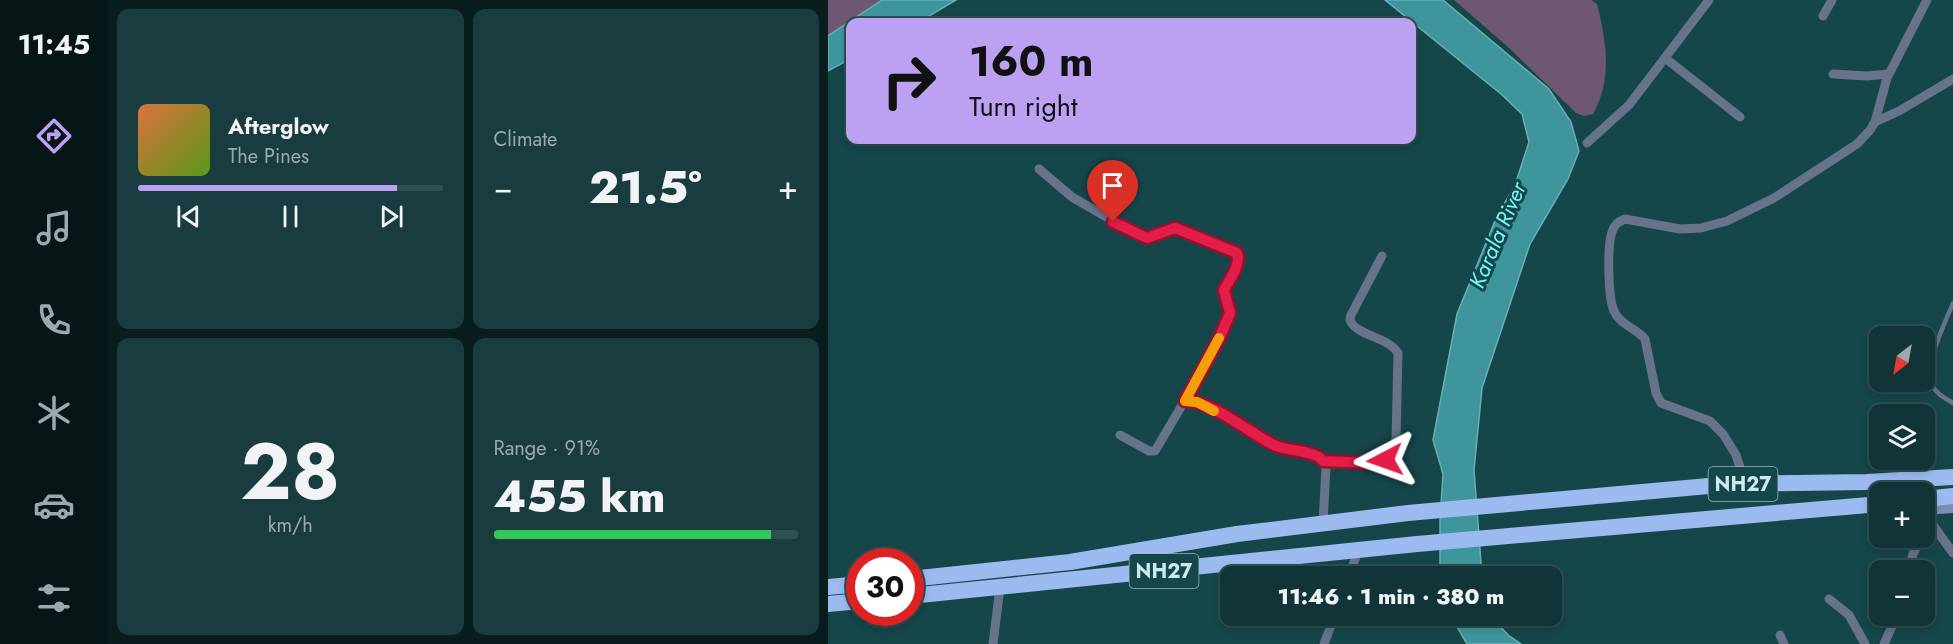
<!DOCTYPE html>
<html lang="en">
<head>
<meta charset="utf-8">
<style>
  body { margin:0; font-family:Jost,sans-serif; background:#193c3f; color:#f1f3f6; height:100vh; display:flex; flex-direction:column; font-size:22px; white-space:nowrap }
  * { box-sizing:border-box; margin:0 }
  p { font-size:20px; color:#9caaad }
  .icon { flex:none; width:33px; height:33px; fill:none; stroke:currentColor; stroke-width:2; stroke-linecap:round; stroke-linejoin:round }
  .map { position:relative; flex:1; overflow:hidden }
  .side { display:flex; flex-direction:column; gap:9px; padding:9px; background:#091d1e; width:720px }
  .side>* { flex:none }
  .guide { position:absolute; left:18px; top:18px; width:570px; height:126px; border-radius:12px; box-shadow:0 3px 9px #0003,0 0 0 2px #304f52; background:#bca0f2; color:#111; overflow:hidden }
  .needle { width:39px; rotate:211deg }
  .controls { position:absolute; left:1041px; top:326px; display:grid; gap:12px }
  .controls a { display:grid; place-items:center; width:66px; height:66px; border-radius:12px; background:#103437; box-shadow:0 3px 9px #0003,0 0 0 2px #304f52; font-size:30px }
  .speed { position:absolute; left:18px; top:548px; display:flex; gap:12px; font-size:30px; font-weight:700; text-align:center }
  .speed>* { display:grid; place-content:center; width:78px; height:78px; border-radius:50%; background:#103437; box-shadow:0 3px 9px #0003,0 0 0 2px #304f52; line-height:1 }
  .speed .limit { border:9px solid #d22; background:#fff; color:#111 }
  .pin { position:absolute; display:grid; place-items:center; width:51px; height:51px; color:#fff; margin:-62px -26px; border-radius:50% 50% 50% 0; rotate:-45deg; box-shadow:0 0 6px #0007 }
  .pin .icon { rotate:45deg }
  .me { position:absolute; width:66px; margin:-33px; rotate:266deg; stroke-linejoin:round; filter:drop-shadow(0 0 4px #0008) }
  .turn { display:flex; align-items:center; gap:21px; height:126px; padding:0 24px; font-size:27px }
  .turn .icon { width:78px; height:78px; stroke-width:2.5 }
  .turn b { display:block; font-size:42px; line-height:51px }
  .big { font-size:45px; font-weight:800; line-height:1.1 }
  .side .card { flex:1; display:flex; flex-direction:column; justify-content:center; gap:9px; min-width:0; padding:0 21px; border-radius:12px; background:#193c3f }
  .side .dial { align-items:center; gap:0 }
  .dial b { font-size:78px; line-height:1 }
  .song { display:flex; align-items:center; gap:18px }
  .cover { width:72px; height:72px; border-radius:9px; background:linear-gradient(135deg,hsl(20 70% 55%),hsl(90 70% 35%)) }
  .played { height:6px; border-radius:3px; background:linear-gradient(90deg,#bca0f2 85%,#304f52 85%) }
  .keys { display:flex; justify-content:space-around; direction:ltr }
  .heat { display:flex; justify-content:space-between; align-items:center; font-size:33px; direction:ltr }
  .charge { height:9px; border-radius:4px; background:linear-gradient(90deg,#34c759 91%,#304f52 0) }
  .side .tiles { flex:1; display:grid; gap:9px; grid-template-columns:repeat(2,1fr) }
  .trip { position:absolute; left:392px; top:566px; width:342px; height:60px; border-radius:12px; background:#103437; box-shadow:0 3px 9px #0003,0 0 0 2px #304f52; font-weight:800; line-height:60px; text-align:center }
  main { display:flex; flex:1; min-height:0 }
  .menu { display:flex; flex-direction:column; width:108px; justify-content:space-around; align-items:center; background:#061516; color:#9caaad }
  .menu .icon { width:42px; height:42px }
  .menu .on { color:#bca0f2 }
  .menu b { font-size:27px; color:#f1f3f6 }
  .map>svg:first-child { display:block }
</style>
</head>
<body>
<main>
<nav class="menu">
<b>11:45</b>
<svg class="icon on" aria-label="directions" viewBox="0 0 24 24"><path d="M12 3l9 9-9 9-9-9zM9 14v-3h6M13 9l2 2-2 2"/></svg>
<svg class="icon" aria-label="music" viewBox="0 0 24 24"><path d="M9 18V5l10-2v13"/><circle cx="6" cy="18" r="3"/><circle cx="16" cy="16" r="3"/></svg>
<svg class="icon" aria-label="phone" viewBox="0 0 24 24"><path d="M5 4h4l2 5-3 2q2 4 5 5l2-3 5 2v4C11 20 4 13 5 4z"/></svg>
<svg class="icon" aria-label="climate" viewBox="0 0 24 24"><path d="M12 3v18M4 7l16 10M4 17L20 7"/></svg>
<svg class="icon" aria-label="car" viewBox="0 0 24 24"><path d="M5 17H2v-5l4-1 3-4h7l3 4 3 1v5h-3M9 17h6M6 11h13"/><circle cx="7" cy="17" r="2"/><circle cx="17" cy="17" r="2"/></svg>
<svg class="icon" aria-label="filters" viewBox="0 0 24 24"><path d="M4 7h16M4 17h16"/><circle cx="9" cy="7" r="2"/><circle cx="15" cy="17" r="2"/></svg>
</nav>
<section class="side">
<div class="tiles">
<div class="card">
<div class="song"><i class="cover"></i><div><b>Afterglow</b><p>The Pines</p></div></div>
<div class="played"></div>
<div class="keys"><svg class="icon" aria-label="previous" viewBox="0 0 24 24"><path d="M18 5L8 12l10 7zM5 5v14"/></svg><svg class="icon" aria-label="pause" viewBox="0 0 24 24"><path d="M8 5v14M16 5v14"/></svg><svg class="icon" aria-label="next" viewBox="0 0 24 24"><path d="M6 5l10 7-10 7zM19 5v14"/></svg></div>
</div>
<div class="card"><p>Climate</p>
<div class="heat"><a>−</a><b class="big">21.5°</b><a>+</a></div>
</div>
<div class="card dial"><b>28</b><p>km/h</p></div>
<div class="card"><p>Range · 91%</p><b class="big">455 km</b><div class="charge"></div></div>
</div>
</section>
<div class="map">
<svg width="1125" height="644" viewBox="0 0 1125 644">
  <rect width="100%" height="100%" fill="#154649"/>
  <g fill="#6e5773">
    <path d="M 0,0 L 54,0 L 0,36 Z"/>
    <path d="M 626,0 L 763,0 L 769,4 C 778,40 785,79 765,114 L 756,116 L 748,113 L 680,47 Z"/>
  </g>
  <g fill="#3e969c" stroke="#68afb4" stroke-width="1.5">
    <path d="M 54,0 L 128,0 L 91,22 L 22,22 L 22,59 L 0,71 L 0,36 Z"/>
    <path d="M 557,0 L 615,0 L 721,89 L 743,122 L 751,151 L 740,179 L 702,244 L 654,388 L 646,470 L 654,576 L 612,576 L 612,521 L 615,474 L 605,440 L 629,314 L 669,216 L 687,185 L 701,142 L 694,114 L 673,94 Z"/>
    <path d="M 622,615 L 662,615 L 680,635 L 693,644 L 639,644 Z"/>
  </g>
  <g fill="none" stroke-linecap="round" stroke-linejoin="round">
    <path stroke="#667389" stroke-width="4.5" d="M 1125,303 C 1117,323 1096,365 1104,385 C 1108,394 1117,398 1125,403"/>
    <g stroke="#667389" stroke-width="9">
      <path d="M 995,16 L 1004,0"/>
      <path d="M 837,58 L 912,117"/>
      <path d="M 1005,74 L 1039,76 L 1061,74"/>
      <path d="M 1047,122 L 1071,111 L 1125,79"/>
      <path d="M 759,143 L 801,105 L 881,0"/>
      <path d="M 211,169 L 244,197 L 313,237 L 319,238 L 347,228 L 409,253 C 413,265 402,279 396,290 L 402,313 L 391,337 L 357,401"/>
      <path d="M 292,435 L 321,451 L 327,451 L 353,407 L 357,401 C 383,400 423,434 446,445 C 460,452 477,452 492,458 L 498,468 L 495,523"/>
      <path d="M 495,461 C 509,462 545,467 557,460 C 564,456 566,448 568,440 L 570,353 C 559,336 528,336 522,320 L 523,315 L 554,256"/>
      <path d="M 917,483 L 908,455 L 895,434 L 882,421 L 833,403 L 828,393 L 817,339 C 808,328 792,325 786,311 C 780,298 779,246 784,232 C 786,225 790,222 797,219 L 852,229 L 873,228 L 899,221 L 946,198 L 1029,144 L 1042,130 L 1047,122 L 1059,78 L 1099,0"/>
      <path d="M 1096,508 L 1107,528 L 1125,553"/>
      <path d="M 1081,570 L 1085,554 L 1094,537"/>
      <path d="M 521,576 L 530,551"/>
      <path d="M 1001,599 L 1021,615 L 1037,644"/>
      <path d="M 952,635 L 956,644"/>
      <path d="M 165,644 L 172,587"/>
      <path d="M 496,644 L 507,615"/>
      <path d="M 1056,644 L 1069,615"/>
    </g>
    <path stroke="#7c90b3" stroke-width="14" d="M 1096,508 L 1125,506"/>
    <g stroke="#9bbbf0" stroke-width="16">
      <path d="M 1096,499 L 1125,496"/>
      <path d="M 82,579 L 242,562 L 409,534 L 580,513 L 903,484 L 1039,482 L 1125,477"/>
      <path d="M 0,587 L 32,584"/>
      <path d="M 82,596 L 589,544 L 1052,504"/>
      <path d="M 0,604 L 32,601"/>
    </g>
  </g>
  <g fill="none" stroke-linecap="round" stroke-linejoin="round">
    <defs>
      <path id="route" d="M 285,222 L 319,238 L 347,228 L 409,253 C 413,265 402,279 396,290 L 402,313 L 392,337 L 357,401 C 383,400 423,434 446,445 C 460,452 485,449 495,461 L 543,463 L 557,460"/>
    </defs>
    <use href="#route" stroke="#92132f" stroke-width="15"/>
    <use href="#route" stroke="#e11d48" stroke-width="10"/>
    <path stroke="#f59e0b" stroke-width="10" d="M 386,411 L 369,402 L 357,401 L 391,338"/>
  </g>
  <g text-anchor="middle" dominant-baseline="central" stroke-width="6" stroke-linejoin="round" paint-order="stroke">
    <g fill="#154649" stroke="#94b9bb" stroke-width="1.5">
      <rect x="880.5" y="467" width="69" height="34" rx="4.5"/>
      <rect x="301.5" y="554" width="69" height="34" rx="4.5"/>
    </g>
    <g font-size="20" font-weight="bold" fill="#cbeaec">
      <text x="915" y="484">NH27</text>
      <text x="336" y="571">NH27</text>
    </g>
    <g font-size="22" font-style="italic" fill="#76f6fd" stroke="#154649">
      <text transform="translate(669 235) rotate(-67)">Karala River</text>
    </g>
  </g>
</svg>
<div class="controls">
<a><svg class="needle" viewBox="-14 -14 28 28"><path d="M0-13l5 13h-10z" fill="#e53935"/><path d="M0 13l5-13h-10z" fill="#9caaad"/></svg></a>
<a><svg class="icon" aria-label="layers" viewBox="0 0 24 24"><path d="M12 4l9 5-9 5-9-5zM3 14l9 5 9-5"/></svg></a>
<a>+</a>
<a>−</a>
</div>
<div class="speed"><div class="limit">30</div></div>
<div class="pin" style="left:285px;top:222px;background:#d93025"><svg class="icon" aria-label="arrive" viewBox="0 0 24 24"><path d="M6 21V4h12l-3 4 3 4H6"/></svg></div>
<svg class="me" style="left:557px;top:460px" viewBox="-20 -20 40 40"><path d="M0-17L14 15 0 8-14 15z" fill="#e11d48" stroke="#fff" stroke-width="4"/></svg>
<div class="trip">11:46 · 1 min · 380 m</div>
<div class="guide">
<div class="turn"><svg class="icon" aria-label="right" viewBox="0 0 24 24"><path d="M7 20v-9h11M14 6l5 5-5 5"/></svg><div><b>160 m</b>Turn right</div></div>
</div>
</div>
</main>
</body>
</html>
